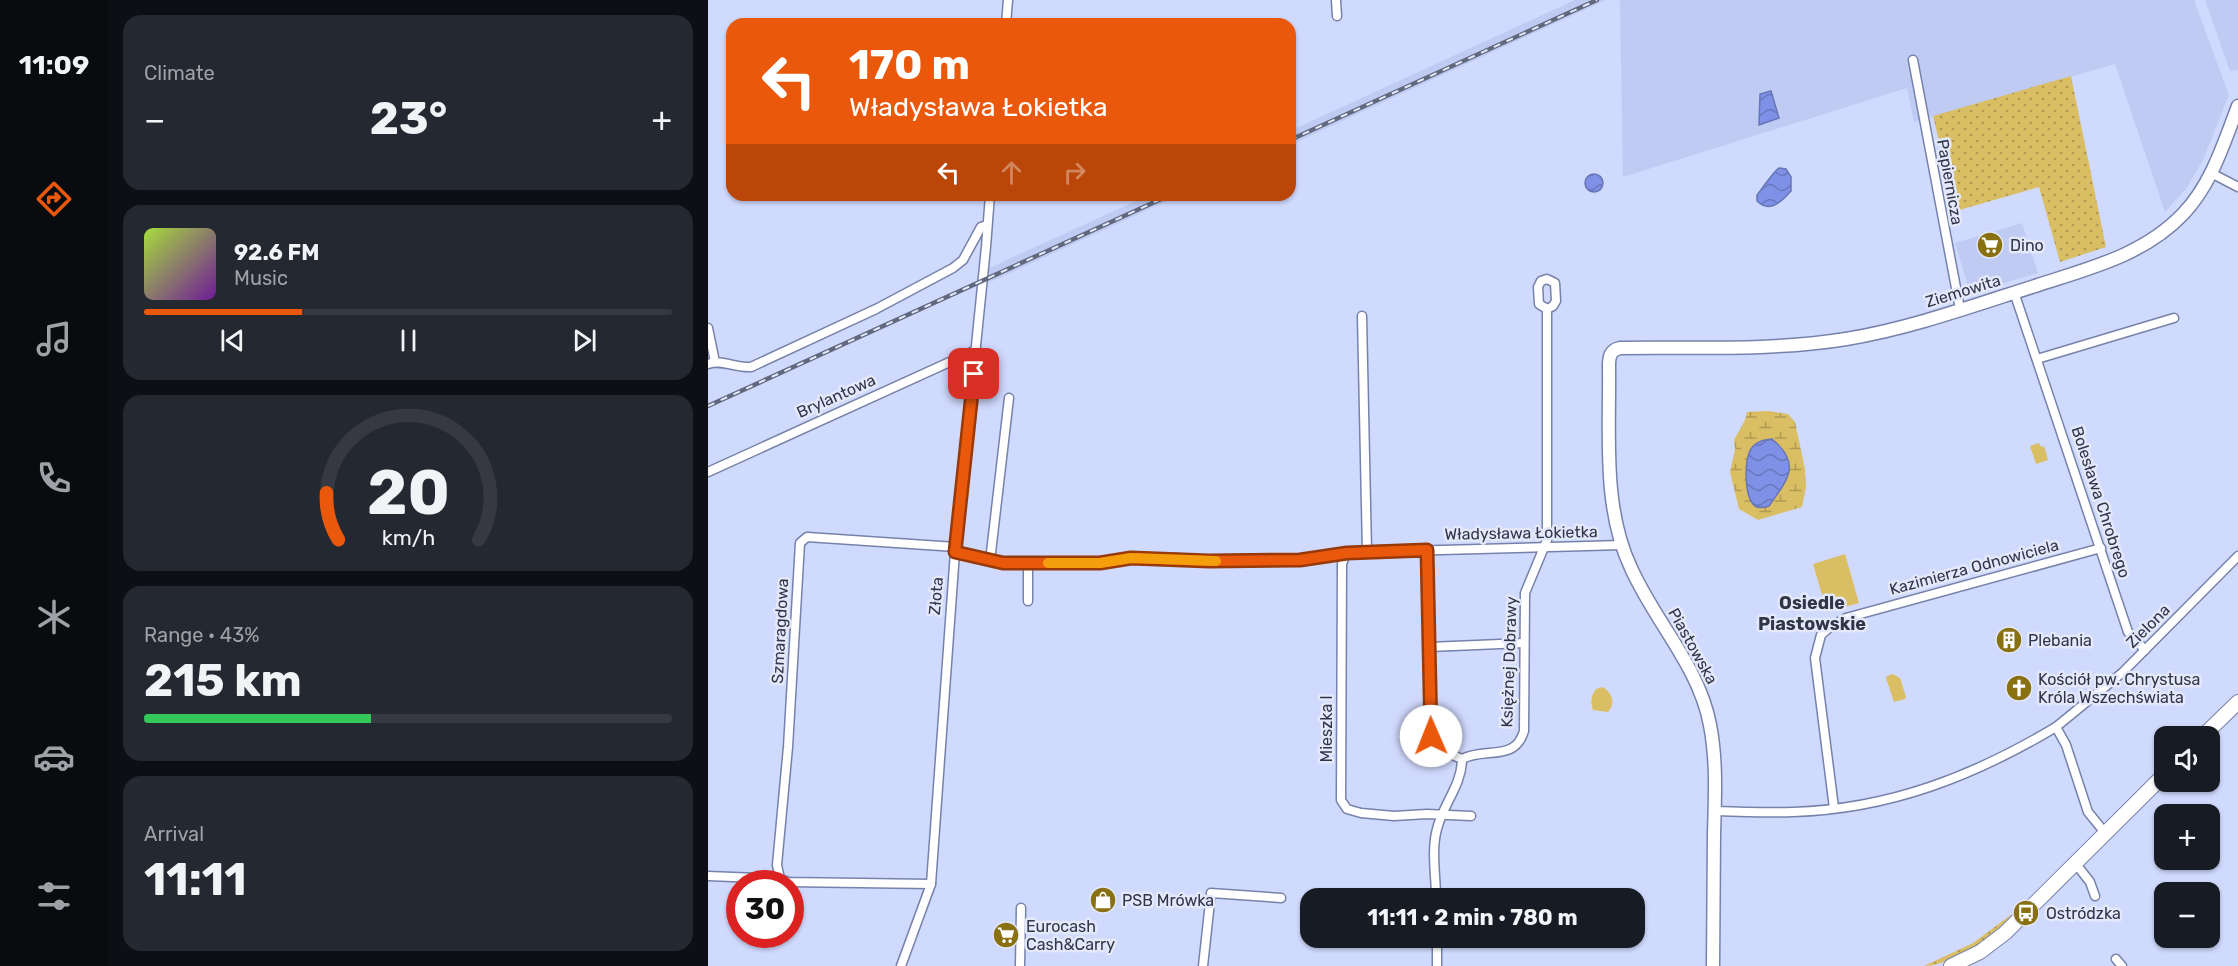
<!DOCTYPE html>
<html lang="en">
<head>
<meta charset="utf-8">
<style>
  body { margin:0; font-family:Rubik,sans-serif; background:#242831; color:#f1f3f6; height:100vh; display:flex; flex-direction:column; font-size:22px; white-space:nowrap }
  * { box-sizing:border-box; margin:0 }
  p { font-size:20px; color:#9ea1a6 }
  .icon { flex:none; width:33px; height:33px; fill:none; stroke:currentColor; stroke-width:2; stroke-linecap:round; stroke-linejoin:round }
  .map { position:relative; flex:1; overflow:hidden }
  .side { display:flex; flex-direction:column; gap:15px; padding:15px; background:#0d0f14; width:600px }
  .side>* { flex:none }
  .top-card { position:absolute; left:18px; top:18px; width:570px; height:183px; border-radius:18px; box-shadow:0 2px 4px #0004; background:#ea580c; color:#fff; overflow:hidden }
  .controls { position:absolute; left:1446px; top:726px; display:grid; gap:12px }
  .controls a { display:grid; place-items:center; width:66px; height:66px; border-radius:12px; background:#171b24; box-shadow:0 2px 4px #0004; font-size:30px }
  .speed { position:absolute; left:18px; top:870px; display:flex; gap:12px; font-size:30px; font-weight:700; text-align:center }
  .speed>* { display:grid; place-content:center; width:78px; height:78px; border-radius:50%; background:#171b24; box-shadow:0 2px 4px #0004; line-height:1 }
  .speed .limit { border:9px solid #d22; background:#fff; color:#111 }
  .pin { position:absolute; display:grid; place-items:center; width:51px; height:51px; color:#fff; margin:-26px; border-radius:12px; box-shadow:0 3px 9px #0006 }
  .me { position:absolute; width:66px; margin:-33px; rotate:359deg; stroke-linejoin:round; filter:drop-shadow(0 0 4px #0008) }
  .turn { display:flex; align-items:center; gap:21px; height:126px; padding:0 24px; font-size:27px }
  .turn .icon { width:78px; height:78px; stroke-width:2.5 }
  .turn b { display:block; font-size:42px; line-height:51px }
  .lanes { display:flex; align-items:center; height:57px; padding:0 24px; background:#0003; justify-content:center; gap:30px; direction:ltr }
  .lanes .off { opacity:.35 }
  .big { font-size:45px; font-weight:700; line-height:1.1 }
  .side .widget { flex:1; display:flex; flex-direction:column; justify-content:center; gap:9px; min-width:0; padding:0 21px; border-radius:18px; background:#242831 }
  .side .dial { align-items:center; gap:0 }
  .dial svg { height:156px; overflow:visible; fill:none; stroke:#363941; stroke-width:7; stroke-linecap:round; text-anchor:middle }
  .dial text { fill:#f1f3f6; stroke:none }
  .song { display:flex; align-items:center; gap:18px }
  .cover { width:72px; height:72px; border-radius:9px; background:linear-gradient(135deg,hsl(80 70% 55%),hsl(280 70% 35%)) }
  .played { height:6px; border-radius:3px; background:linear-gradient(90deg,#ea580c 30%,#363941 30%) }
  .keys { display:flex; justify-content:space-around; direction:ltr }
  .heat { display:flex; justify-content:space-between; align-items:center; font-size:33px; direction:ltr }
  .charge { height:9px; border-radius:4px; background:linear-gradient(90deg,#34c759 43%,#363941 0) }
  .trip { position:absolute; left:592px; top:888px; width:345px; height:60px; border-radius:18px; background:#171b24; box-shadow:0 2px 4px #0004; font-weight:700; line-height:60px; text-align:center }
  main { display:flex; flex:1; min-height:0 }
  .tabs { display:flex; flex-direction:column; width:108px; justify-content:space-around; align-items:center; background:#090b0e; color:#9ea1a6 }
  .tabs .icon { width:42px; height:42px }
  .tabs .current { color:#ea580c }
  .tabs b { font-size:27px; color:#f1f3f6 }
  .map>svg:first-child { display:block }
</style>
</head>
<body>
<main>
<nav class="tabs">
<b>11:09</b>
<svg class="icon current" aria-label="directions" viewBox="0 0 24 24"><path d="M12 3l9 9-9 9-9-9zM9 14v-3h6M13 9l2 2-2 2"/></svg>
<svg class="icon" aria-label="music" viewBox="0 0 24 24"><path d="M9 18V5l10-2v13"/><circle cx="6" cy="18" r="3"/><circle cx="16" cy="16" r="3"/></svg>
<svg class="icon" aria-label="phone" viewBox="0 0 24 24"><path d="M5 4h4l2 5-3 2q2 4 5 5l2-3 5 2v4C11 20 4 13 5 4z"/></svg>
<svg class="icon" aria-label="climate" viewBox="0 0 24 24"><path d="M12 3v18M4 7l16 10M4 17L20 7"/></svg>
<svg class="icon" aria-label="car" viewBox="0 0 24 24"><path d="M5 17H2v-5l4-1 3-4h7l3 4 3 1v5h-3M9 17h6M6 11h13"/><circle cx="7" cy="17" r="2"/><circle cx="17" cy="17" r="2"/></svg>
<svg class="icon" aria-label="filters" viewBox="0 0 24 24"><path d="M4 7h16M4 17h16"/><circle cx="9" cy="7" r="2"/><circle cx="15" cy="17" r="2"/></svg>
</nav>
<section class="side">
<div class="widget"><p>Climate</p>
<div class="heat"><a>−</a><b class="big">23°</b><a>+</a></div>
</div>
<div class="widget">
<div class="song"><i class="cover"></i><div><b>92.6 FM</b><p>Music</p></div></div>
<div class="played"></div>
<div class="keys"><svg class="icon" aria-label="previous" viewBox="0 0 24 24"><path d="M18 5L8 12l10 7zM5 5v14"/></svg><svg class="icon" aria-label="pause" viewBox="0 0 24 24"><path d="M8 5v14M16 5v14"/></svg><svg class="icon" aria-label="next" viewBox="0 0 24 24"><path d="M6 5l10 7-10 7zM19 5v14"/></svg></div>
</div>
<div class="widget dial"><svg viewBox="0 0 100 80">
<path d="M14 69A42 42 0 1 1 86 69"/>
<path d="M14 69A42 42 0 0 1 8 45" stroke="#ea580c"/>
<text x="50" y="56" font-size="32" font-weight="700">20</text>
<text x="50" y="72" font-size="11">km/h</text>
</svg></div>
<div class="widget"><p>Range · 43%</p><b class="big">215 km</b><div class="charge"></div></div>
<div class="widget"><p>Arrival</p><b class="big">11:11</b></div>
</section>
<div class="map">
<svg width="1530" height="966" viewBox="0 0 1530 966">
  <defs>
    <pattern id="grass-dots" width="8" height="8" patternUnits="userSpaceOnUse" patternTransform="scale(1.5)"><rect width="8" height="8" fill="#d9be64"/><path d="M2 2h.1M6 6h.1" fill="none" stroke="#b19b54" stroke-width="1.8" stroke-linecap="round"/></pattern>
    <pattern id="wetland-marsh" width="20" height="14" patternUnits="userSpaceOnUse" patternTransform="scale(1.5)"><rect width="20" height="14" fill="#d9be64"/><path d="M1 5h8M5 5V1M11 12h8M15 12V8" fill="none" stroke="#b19b54"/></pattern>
    <pattern id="water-waves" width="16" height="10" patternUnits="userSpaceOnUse" patternTransform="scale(1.5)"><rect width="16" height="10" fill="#7e91e6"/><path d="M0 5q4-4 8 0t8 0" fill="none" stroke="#6877bc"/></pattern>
  </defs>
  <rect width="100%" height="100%" fill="#d0dafe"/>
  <g fill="#bfcbf2">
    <path d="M 867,0 L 898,0 L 582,145 L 582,131 Z"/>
    <path d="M 912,0 L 1486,0 L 1521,95 L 1495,160 L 1478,189 L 1457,212 L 1407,64 L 1206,122 L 1199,88 L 915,177 Z"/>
    <path d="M 1497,0 L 1530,0 L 1530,70 L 1522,71 Z"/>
    <path d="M 441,195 L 472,195 L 278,284 L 279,269 Z"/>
    <path d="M 1314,223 L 1330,273 L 1262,293 L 1247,243 Z"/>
  </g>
  <g fill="url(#grass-dots)">
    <path d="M 1363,76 L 1398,247 L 1352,262 L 1331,187 L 1248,211 L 1225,116 Z"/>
    <path d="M 1304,914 C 1290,935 1242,966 1216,966 L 1265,943 Z"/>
  </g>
  <path fill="url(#wetland-marsh)" d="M 1060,411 L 1080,414 L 1087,422 L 1097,469 L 1098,487 L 1094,507 L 1050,520 L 1031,509 L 1022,472 L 1027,449 L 1026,440 L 1037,420 L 1039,412 Z"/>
  <g fill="#d9be64">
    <path d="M 1331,443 L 1333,447 L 1336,446 L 1340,460 L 1328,464 L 1322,446 Z"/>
    <path d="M 1137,554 L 1151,603 L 1119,612 L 1105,564 Z"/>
    <path d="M 1185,674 L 1192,678 L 1198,697 L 1197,699 L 1186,702 L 1178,678 L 1179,676 Z"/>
    <path d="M 895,687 C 904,693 908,703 900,712 L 885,710 C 882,701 883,696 888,689 Z"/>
  </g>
  <g fill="url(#water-waves)" stroke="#6776b6" stroke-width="1.5">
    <path d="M 1063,91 L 1071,118 L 1051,125 L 1052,94 Z"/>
    <path d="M 1071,168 L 1078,169 L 1083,177 L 1083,191 C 1074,201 1062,214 1049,201 L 1049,195 C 1053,190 1067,170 1071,168 Z"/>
    <circle cx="886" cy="183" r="9"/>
    <path d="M 1064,439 C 1094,464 1080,479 1061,506 C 1057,507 1052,509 1047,506 C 1036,497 1036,461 1043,449 C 1048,441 1056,440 1064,439 Z"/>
  </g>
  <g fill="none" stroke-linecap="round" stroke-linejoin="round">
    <defs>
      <g id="street">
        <path d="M 628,0 L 629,16"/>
        <path d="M 298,24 L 300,0"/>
        <path d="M 1205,60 L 1252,309"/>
        <path d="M 1503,173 L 1530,187"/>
        <path d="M 839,279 L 847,283 L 848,301 L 845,306 L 839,309 L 831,304 L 830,287 L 833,281 Z"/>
        <path d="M 1306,292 L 1420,632 L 1437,650"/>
        <path d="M 654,316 L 659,552"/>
        <path d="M 0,328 L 7,362"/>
        <path d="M 1329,359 L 1466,318"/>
        <path d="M 0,364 C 13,359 27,368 43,367 L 168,309 L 245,268 L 255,260 L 273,227 L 279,225"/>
        <path d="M 0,472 L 268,350"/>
        <path d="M 719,550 L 723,736 C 729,748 741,754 754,759 C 778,747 807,762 816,731 L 817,593 L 839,540 L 839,309"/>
        <path d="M 247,552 L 295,563 L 392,563 L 423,558 L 468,558 L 501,561 L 592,560 L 659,552 L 914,545"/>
        <path d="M 638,553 L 634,564 L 633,800 L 639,809 L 653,813 L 686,816 L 719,814 L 763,816"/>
        <path d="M 282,561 L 301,398"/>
        <path d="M 320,601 L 320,563"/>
        <path d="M 721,647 L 816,643"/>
        <path d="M 1126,808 L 1107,658 L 1113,635 L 1122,627 L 1138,618 L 1393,548"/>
        <path d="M 1007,811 C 1033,812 1059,813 1085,812 C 1182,809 1266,776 1348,727"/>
        <path d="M 1398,834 L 1380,812 L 1358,745 L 1348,727 L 1414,673 L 1530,556"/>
        <path d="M 1368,864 L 1382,882 L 1387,896"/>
        <path d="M 0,876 L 72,879 L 80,882 L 223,884"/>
        <path d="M 72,879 L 69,865 L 80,747 L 92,543 L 99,537 L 248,547"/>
        <path d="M 728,898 C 728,876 723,850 729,829 C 735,804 754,785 754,759"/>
        <path d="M 729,938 L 729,966"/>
        <path d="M 1408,959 L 1414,966"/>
        <path d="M 193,966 L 223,884 L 247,552 L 278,247 L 282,195"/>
        <path d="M 312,966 L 313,908"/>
        <path d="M 495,966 L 503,893 L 573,898"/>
      </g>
      <path id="secondary" d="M 1005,966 C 1005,922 1006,878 1006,834 C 1007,798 1009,761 1002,725 C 991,666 947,622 923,568 C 894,507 902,432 901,366 C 901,357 902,350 912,348 C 987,347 1064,351 1138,339 C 1204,328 1267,305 1330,285 C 1382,268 1436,255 1475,214 C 1503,185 1516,143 1530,106"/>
      <g id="primary">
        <path d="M 1495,736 L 1530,702"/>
        <path d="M 1243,966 L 1272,952 L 1297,933 L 1456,775"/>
      </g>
    </defs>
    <use href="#street" stroke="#7782aa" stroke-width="11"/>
    <use href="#secondary" stroke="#7782aa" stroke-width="15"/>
    <use href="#primary" stroke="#7782aa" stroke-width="16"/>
    <use href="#street" stroke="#fff" stroke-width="8"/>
    <use href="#secondary" stroke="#fff" stroke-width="12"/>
    <use href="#primary" stroke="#fff" stroke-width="14"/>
    <defs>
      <g id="rail">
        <path d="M 582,140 L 889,0"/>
        <path d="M 0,406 L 462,195"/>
      </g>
    </defs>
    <use href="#rail" stroke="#61687e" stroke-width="4.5"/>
    <use href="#rail" stroke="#e3e8fa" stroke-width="2" stroke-dasharray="7" stroke-linecap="butt"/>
  </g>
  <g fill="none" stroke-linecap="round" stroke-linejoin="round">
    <defs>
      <path id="route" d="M 266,374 L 247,552 L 295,563 L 392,563 L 423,558 L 501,561 L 592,560 L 639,553 L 719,550 L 723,736"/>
    </defs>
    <use href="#route" stroke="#983908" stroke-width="15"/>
    <use href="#route" stroke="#ea580c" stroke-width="10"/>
    <path stroke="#f59e0b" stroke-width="10" d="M 340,563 L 392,563 L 423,558 L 508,561"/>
  </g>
  <defs>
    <symbol id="supermarket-disc" viewBox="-11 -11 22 22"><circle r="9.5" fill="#897112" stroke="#e3e8fa"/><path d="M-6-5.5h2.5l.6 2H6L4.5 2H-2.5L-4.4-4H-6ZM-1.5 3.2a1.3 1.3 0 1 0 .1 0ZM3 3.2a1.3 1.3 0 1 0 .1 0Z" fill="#fff"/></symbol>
    <symbol id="building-disc" viewBox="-11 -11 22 22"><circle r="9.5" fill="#897112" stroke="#e3e8fa"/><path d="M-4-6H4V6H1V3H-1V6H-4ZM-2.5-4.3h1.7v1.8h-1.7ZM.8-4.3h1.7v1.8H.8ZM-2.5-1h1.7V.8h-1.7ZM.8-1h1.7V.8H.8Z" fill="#fff"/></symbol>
    <symbol id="church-disc" viewBox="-11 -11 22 22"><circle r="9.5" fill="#897112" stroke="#e3e8fa"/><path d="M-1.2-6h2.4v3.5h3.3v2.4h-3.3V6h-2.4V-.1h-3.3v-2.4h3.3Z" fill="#fff"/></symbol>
    <symbol id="shop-disc" viewBox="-11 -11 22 22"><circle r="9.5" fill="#897112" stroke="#e3e8fa"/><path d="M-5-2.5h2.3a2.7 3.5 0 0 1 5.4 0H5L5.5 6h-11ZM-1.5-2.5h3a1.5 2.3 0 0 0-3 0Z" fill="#fff"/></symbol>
    <symbol id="bus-disc" viewBox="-11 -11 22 22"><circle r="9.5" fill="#897112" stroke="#e3e8fa"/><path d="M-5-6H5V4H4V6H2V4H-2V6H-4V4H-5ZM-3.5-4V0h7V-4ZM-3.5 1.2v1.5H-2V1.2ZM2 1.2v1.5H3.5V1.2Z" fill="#fff"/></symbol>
  </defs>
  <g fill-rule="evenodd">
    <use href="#supermarket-disc" x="1267" y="230" width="30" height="30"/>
    <use href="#building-disc" x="1286" y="625" width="30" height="30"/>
    <use href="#church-disc" x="1296" y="673" width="30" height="30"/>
    <use href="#shop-disc" x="380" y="885" width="30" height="30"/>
    <use href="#bus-disc" x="1303" y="898" width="30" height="30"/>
    <use href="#supermarket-disc" x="283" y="920" width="30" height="30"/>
  </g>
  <g text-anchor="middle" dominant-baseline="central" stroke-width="5" stroke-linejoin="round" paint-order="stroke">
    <g font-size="16" fill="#313647" stroke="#e3e8fa">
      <text transform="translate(1242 182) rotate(80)">Papiernicza</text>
      <text transform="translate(1255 291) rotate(-17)">Ziemowita</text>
      <text transform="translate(128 396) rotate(-24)">Brylantowa</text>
      <text transform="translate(1393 502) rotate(72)">Bolesława Chrobrego</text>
      <text transform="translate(813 533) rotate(-1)">Władysława Łokietka</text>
      <text transform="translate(1266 567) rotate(-15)">Kazimierza Odnowiciela</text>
      <text transform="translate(228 596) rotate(-85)">Złota</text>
      <text transform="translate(1440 626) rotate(-45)">Zielona</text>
      <text transform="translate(72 631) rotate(-87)">Szmaragdowa</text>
      <text transform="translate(985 646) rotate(61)">Piastowska</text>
      <text transform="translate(801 662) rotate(-88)">Księżnej Dobrawy</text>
      <text transform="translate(618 729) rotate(-90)">Mieszka I</text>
    </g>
    <g font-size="16" fill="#313647" stroke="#e3e8fa" text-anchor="start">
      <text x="1302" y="245">Dino</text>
      <text x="1320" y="640">Plebania</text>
      <text x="1330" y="679">Kościół pw. Chrystusa<tspan x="1330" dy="18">Króla Wszechświata</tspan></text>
      <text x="414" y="900">PSB Mrówka</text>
      <text x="1338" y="913">Ostródzka</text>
      <text x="318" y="926">Eurocash<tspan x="318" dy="18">Cash&amp;Carry</tspan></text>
    </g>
    <g font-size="18" font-weight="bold" fill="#313647" stroke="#e3e8fa">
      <text x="1104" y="603">Osiedle<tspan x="1104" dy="21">Piastowskie</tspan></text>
    </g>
  </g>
</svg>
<div class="controls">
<a><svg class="icon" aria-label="sound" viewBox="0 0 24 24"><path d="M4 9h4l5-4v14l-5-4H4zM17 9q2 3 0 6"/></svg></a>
<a>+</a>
<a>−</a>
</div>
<div class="speed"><div class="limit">30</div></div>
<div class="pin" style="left:266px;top:374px;background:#d93025"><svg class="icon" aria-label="arrive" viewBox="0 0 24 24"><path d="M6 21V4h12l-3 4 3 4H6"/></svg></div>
<svg class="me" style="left:723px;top:736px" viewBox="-20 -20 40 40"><circle r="19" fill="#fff"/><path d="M0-13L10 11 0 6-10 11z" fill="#ea580c"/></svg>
<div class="trip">11:11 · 2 min · 780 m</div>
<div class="top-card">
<div class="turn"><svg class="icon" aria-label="left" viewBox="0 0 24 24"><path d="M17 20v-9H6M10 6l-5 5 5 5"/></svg><div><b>170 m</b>Władysława Łokietka</div></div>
<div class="lanes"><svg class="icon" aria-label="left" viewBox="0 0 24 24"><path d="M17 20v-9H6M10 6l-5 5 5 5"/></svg><svg class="icon off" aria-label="ahead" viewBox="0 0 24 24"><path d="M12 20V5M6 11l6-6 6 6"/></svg><svg class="icon off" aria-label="right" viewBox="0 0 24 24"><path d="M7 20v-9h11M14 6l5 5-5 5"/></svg></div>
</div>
</div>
</main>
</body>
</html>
